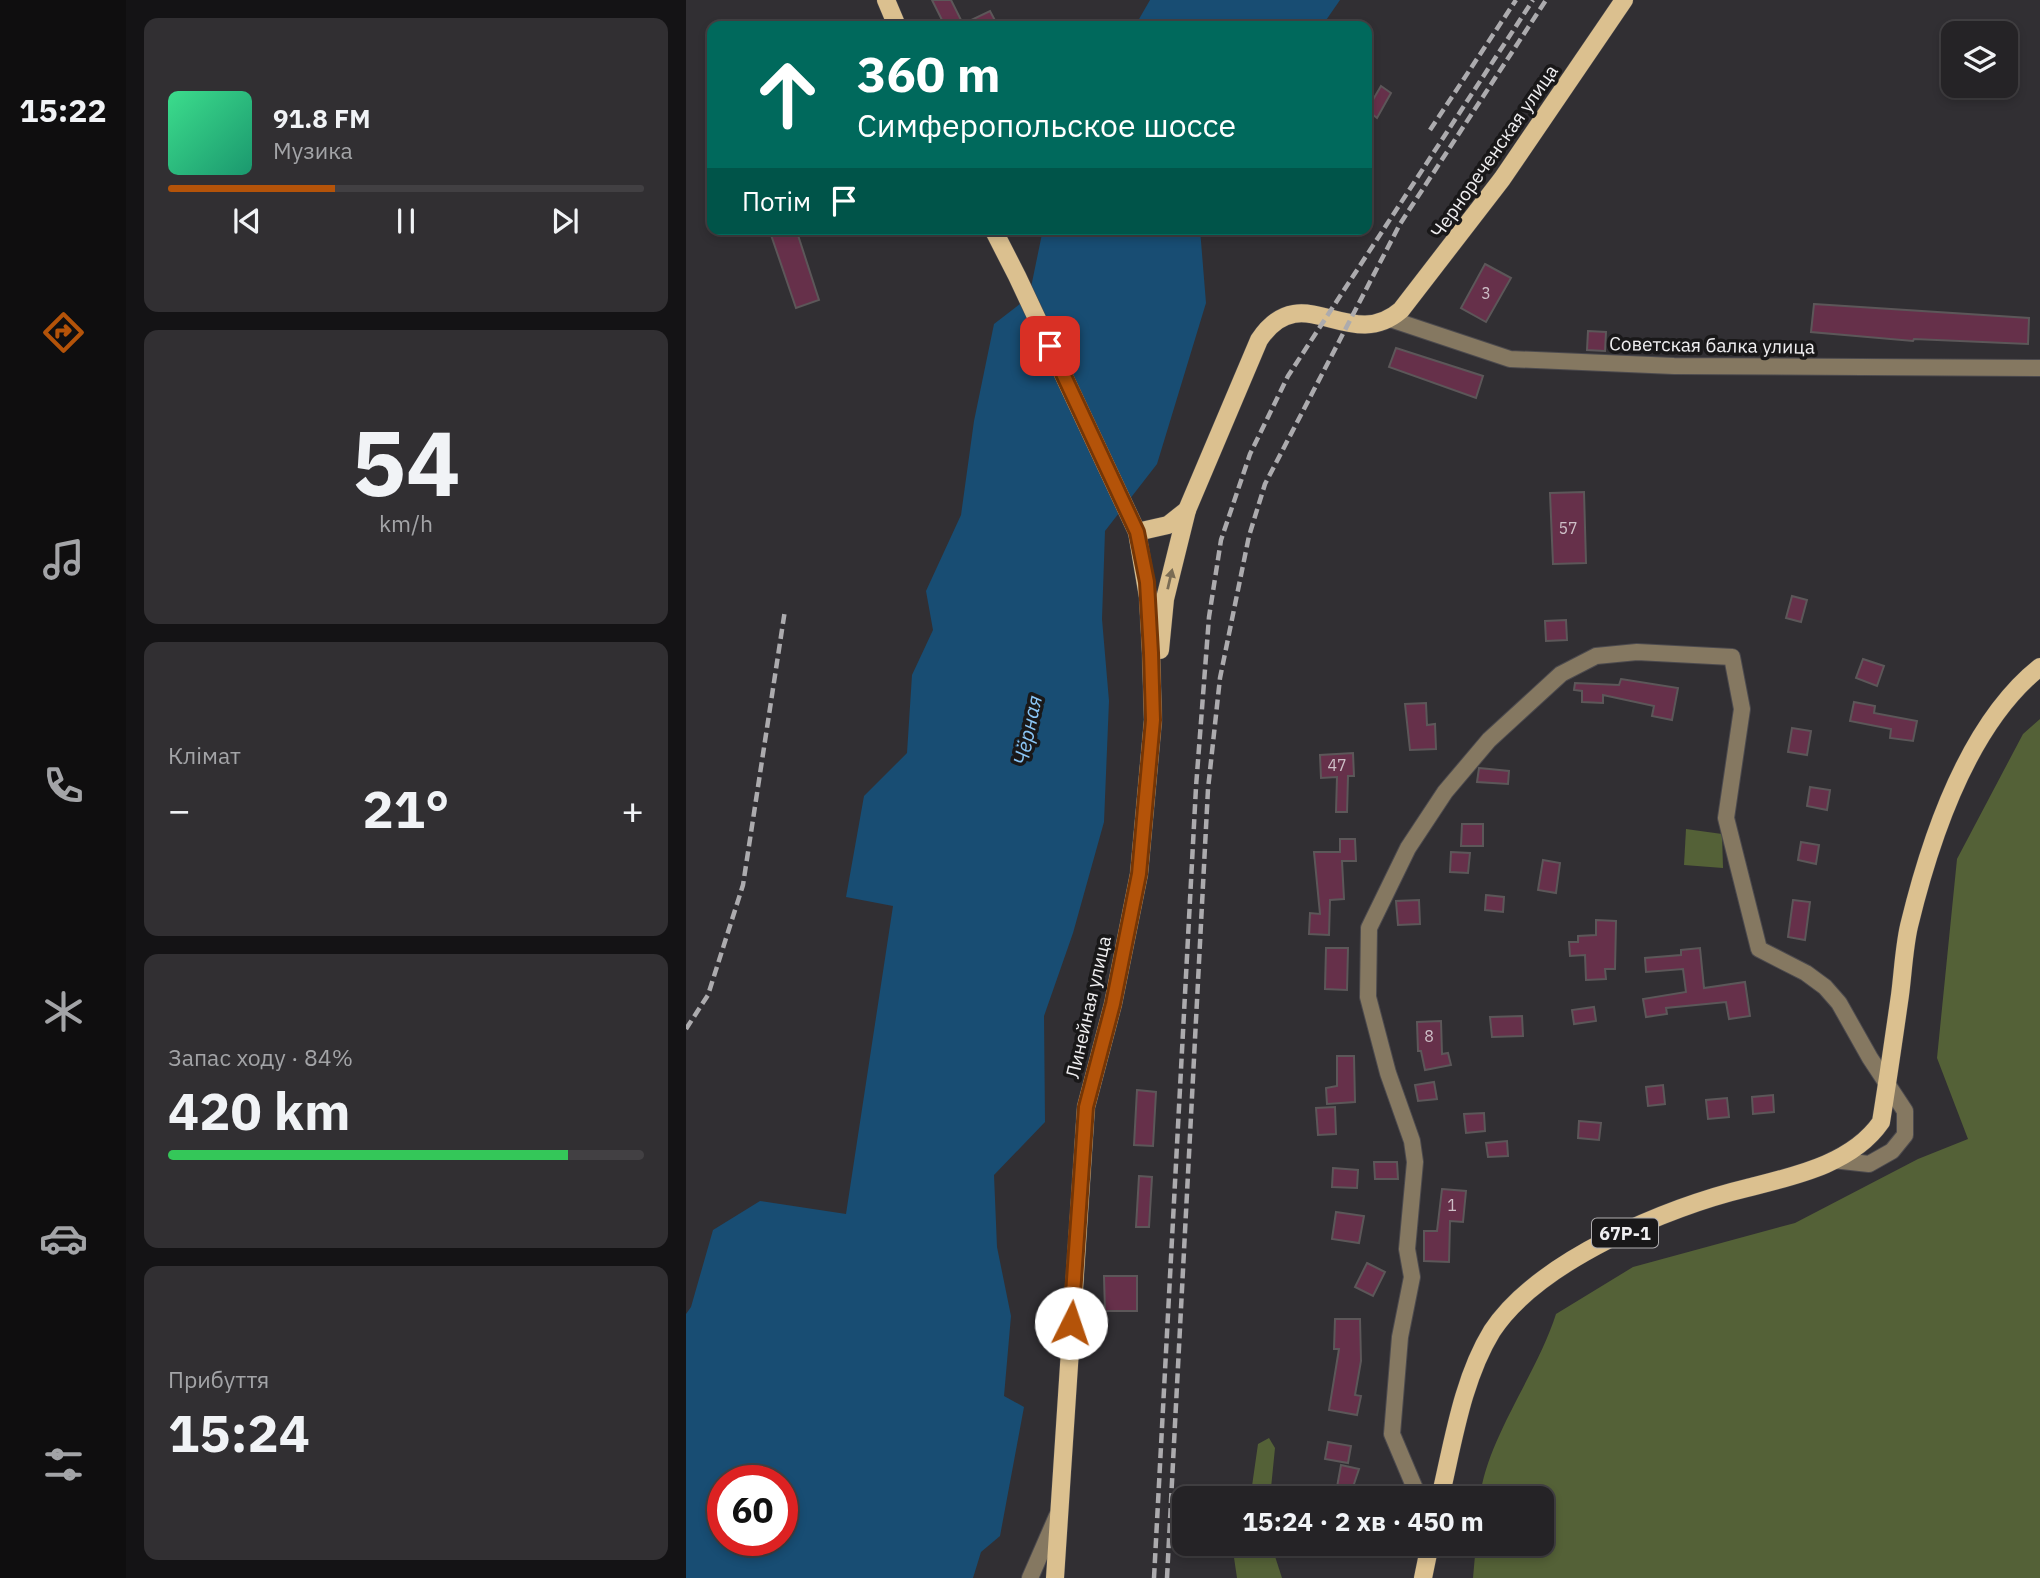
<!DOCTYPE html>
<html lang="uk">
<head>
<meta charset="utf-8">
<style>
  body { margin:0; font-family:"IBM Plex Sans",sans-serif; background:#312f32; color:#f1f3f6; height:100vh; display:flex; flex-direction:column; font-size:26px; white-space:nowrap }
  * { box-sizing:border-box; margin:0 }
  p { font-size:23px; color:#a3a4a7 }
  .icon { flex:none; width:38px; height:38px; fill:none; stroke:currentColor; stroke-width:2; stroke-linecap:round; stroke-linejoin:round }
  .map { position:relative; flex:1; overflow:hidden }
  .details { display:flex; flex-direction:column; gap:18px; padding:18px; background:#141315; width:560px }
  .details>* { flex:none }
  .banner { position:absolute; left:21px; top:21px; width:665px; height:214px; border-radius:14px; box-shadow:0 4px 10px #0003,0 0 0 2px #424043; background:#00695c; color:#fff; overflow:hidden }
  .tools { position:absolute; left:1255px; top:21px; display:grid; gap:14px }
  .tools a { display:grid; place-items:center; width:77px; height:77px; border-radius:14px; background:#252326; box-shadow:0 4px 10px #0003,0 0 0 2px #424043; font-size:35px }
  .speed { position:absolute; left:21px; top:1465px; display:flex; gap:14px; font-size:35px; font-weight:700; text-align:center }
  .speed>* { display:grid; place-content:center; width:91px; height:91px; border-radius:50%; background:#252326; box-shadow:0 4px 10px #0003,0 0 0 2px #424043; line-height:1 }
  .speed .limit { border:10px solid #d22; background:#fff; color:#111 }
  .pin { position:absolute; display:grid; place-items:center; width:60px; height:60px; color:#fff; margin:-30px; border-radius:14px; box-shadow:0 4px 10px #0006 }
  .me { position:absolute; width:77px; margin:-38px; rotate:4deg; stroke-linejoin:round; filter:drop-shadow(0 0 5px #0008) }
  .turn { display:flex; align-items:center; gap:24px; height:147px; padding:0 35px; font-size:32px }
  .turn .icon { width:91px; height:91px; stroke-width:2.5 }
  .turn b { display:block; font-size:49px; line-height:60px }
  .then { display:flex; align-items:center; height:66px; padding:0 35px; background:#0003; gap:14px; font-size:26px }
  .big { font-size:52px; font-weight:700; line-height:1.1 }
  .details .widget { flex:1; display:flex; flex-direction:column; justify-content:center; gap:10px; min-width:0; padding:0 24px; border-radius:14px; background:#312f32 }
  .details .dial { align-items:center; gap:0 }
  .dial b { font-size:91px; line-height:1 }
  .song { display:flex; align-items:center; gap:21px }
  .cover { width:84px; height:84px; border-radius:10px; background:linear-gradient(135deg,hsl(150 70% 55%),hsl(160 70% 35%)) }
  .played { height:7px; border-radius:4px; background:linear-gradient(90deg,#b45309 35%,#424043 35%) }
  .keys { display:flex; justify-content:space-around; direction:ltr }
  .heat { display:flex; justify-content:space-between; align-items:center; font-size:38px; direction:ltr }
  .charge { height:10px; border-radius:5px; background:linear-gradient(90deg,#34c759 84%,#424043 0) }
  .trip { position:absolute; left:486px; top:1486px; width:382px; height:70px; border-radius:14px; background:#252326; box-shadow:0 4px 10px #0003,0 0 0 2px #424043; font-weight:700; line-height:70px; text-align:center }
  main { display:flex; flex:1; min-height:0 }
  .menu { display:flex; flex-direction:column; width:126px; justify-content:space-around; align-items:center; background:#0f0e0f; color:#a3a4a7 }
  .menu .icon { width:49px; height:49px }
  .menu .on { color:#b45309 }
  .menu b { font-size:32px; color:#f1f3f6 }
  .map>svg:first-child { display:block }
</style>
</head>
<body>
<main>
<nav class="menu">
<b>15:22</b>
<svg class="icon on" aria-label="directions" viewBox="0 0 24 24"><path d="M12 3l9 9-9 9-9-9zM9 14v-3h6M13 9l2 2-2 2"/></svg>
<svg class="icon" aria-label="music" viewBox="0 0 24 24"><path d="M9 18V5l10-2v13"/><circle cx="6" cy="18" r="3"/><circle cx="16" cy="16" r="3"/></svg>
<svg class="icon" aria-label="phone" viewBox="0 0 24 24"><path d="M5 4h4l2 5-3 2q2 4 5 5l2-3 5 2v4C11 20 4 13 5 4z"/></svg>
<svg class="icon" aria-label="climate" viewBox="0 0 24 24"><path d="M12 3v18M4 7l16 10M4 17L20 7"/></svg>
<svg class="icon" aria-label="car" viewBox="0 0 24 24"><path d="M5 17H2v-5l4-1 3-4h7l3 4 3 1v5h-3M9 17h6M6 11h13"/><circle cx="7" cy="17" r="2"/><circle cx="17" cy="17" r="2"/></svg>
<svg class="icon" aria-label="filters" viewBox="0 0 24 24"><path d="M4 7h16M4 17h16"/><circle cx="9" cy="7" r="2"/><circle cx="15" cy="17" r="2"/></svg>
</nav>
<section class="details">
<div class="widget">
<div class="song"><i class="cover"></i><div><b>91.8 FM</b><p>Музика</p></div></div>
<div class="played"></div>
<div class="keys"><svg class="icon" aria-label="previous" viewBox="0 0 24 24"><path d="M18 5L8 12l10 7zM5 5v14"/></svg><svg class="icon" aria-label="pause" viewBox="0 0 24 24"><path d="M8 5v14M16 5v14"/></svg><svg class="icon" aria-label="next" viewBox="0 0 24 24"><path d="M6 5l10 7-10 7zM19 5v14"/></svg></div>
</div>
<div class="widget dial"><b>54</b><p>km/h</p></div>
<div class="widget"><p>Клімат</p>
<div class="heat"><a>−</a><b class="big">21°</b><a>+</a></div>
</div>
<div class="widget"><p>Запас ходу · 84%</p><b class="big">420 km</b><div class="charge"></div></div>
<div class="widget"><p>Прибуття</p><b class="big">15:24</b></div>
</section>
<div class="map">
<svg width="1354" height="1578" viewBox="0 0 1354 1578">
  <rect width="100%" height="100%" fill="#312f33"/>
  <g fill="#546137">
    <path d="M 1354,719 L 1354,1578 L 787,1578 L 790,1544 L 856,1544 L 856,1498 L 794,1498 C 800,1440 851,1374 870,1314 L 947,1267 L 1109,1223 L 1232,1159 L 1282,1139 L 1251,1058 L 1271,859 L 1337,734 Z"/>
    <path d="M 1000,829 L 1036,834 L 1037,868 L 998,865 Z"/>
    <path d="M 583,1438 L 589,1448 L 584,1498 L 540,1498 L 539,1490 L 566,1486 L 572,1444 Z"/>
    <path d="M 546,1544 L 585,1544 L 596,1578 L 551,1578 Z"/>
  </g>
  <g fill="#184d73" fill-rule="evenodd">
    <path d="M 464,0 L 654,0 L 636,26 L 449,26 Z"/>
    <path d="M 357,229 L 514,229 L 520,303 L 471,464 L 419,531 L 416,619 L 423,701 L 418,822 L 387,933 L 358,1016 L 359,1122 L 308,1175 L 311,1247 L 325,1316 L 318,1396 L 338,1407 L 314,1536 L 295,1552 L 287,1578 L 0,1578 L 0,1314 L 5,1307 L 27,1230 L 74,1201 L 160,1214 L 207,906 L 160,897 L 178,796 L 221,753 L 226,675 L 247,630 L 240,591 L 275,515 L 288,421 L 308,324 L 343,297 ZM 37,1480 L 96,1480 L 96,1540 L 37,1540 Z"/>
  </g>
  <g fill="#66304a" stroke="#5c5759" stroke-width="2">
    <path d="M 246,0 L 265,0 L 277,24 L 304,11 L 312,26 L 259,26 Z"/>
    <path d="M 695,86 L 705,93 L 691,118 L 681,110 Z"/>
    <path d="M 83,229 L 110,229 L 133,300 L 110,308 Z"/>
    <path d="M 799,264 L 825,278 L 800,322 L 775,308 Z"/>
    <path d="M 1128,304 L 1343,318 L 1342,344 L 1228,339 L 1227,341 L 1125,332 Z"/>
    <path d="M 902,331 L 920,332 L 919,351 L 901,350 Z"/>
    <path d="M 710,348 L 797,376 L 790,398 L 703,367 Z"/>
    <path d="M 898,492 L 900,563 L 867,564 L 864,493 Z"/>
    <path d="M 1106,596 L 1121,600 L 1115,622 L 1100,618 Z"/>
    <path d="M 880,620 L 881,640 L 860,641 L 859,621 Z"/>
    <path d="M 1177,659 L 1198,666 L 1191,686 L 1170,678 Z"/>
    <path d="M 935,679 L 992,688 L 986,720 L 966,716 L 968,706 L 917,695 L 917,703 L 896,702 L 896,691 L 888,690 L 889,683 L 933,685 Z"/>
    <path d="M 1168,702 L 1189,706 L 1188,713 L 1231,721 L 1227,741 L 1204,738 L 1205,729 L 1164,721 Z"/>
    <path d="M 740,703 L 741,725 L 749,724 L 750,749 L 724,750 L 719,704 Z"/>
    <path d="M 1106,728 L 1125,731 L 1121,755 L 1102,752 Z"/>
    <path d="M 667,753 L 668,776 L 662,776 L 661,812 L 650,812 L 651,777 L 635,778 L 634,755 Z"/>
    <path d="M 793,768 L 823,771 L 822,784 L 791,782 Z"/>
    <path d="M 1124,787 L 1144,790 L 1141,810 L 1121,806 Z"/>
    <path d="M 776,824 L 797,824 L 797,846 L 775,846 Z"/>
    <path d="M 654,839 L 669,839 L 670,861 L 656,861 L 658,899 L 644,900 L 643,935 L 623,934 L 624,913 L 634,914 L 628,852 L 654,852 Z"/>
    <path d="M 1115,842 L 1133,845 L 1130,864 L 1112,860 Z"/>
    <path d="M 765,852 L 784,853 L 782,873 L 764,872 Z"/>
    <path d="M 857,860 L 874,863 L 870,893 L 852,890 Z"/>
    <path d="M 800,895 L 818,897 L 817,912 L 799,910 Z"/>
    <path d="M 733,900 L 734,924 L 712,925 L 710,901 Z"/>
    <path d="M 1107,900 L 1124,902 L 1119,940 L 1102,937 Z"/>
    <path d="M 910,920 L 930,921 L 929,969 L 919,969 L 920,979 L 900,980 L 899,955 L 884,956 L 883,942 L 892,942 L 892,936 L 910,935 Z"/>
    <path d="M 640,948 L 662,948 L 661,990 L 639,989 Z"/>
    <path d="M 1014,948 L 1018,988 L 1059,982 L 1064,1016 L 1043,1019 L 1040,1002 L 980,1008 L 981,1014 L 960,1017 L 957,999 L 1000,992 L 997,969 L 960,972 L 959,958 L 995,955 L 995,950 Z"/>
    <path d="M 908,1007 L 910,1021 L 888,1024 L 886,1010 Z"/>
    <path d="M 836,1016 L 837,1036 L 806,1037 L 804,1017 Z"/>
    <path d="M 755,1021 L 756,1054 L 762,1053 L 765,1065 L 739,1070 L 735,1051 L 732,1051 L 731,1022 Z"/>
    <path d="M 651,1056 L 668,1056 L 669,1102 L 641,1104 L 640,1088 L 651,1086 Z"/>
    <path d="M 748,1082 L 751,1099 L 732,1101 L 729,1085 Z"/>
    <path d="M 977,1085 L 979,1104 L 962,1106 L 960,1087 Z"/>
    <path d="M 451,1090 L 470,1092 L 467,1146 L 448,1145 Z"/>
    <path d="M 1087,1095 L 1088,1112 L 1067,1114 L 1066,1097 Z"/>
    <path d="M 1041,1098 L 1043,1117 L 1022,1119 L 1020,1100 Z"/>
    <path d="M 649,1107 L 650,1134 L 632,1135 L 630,1108 Z"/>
    <path d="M 798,1113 L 799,1131 L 780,1133 L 778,1114 Z"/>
    <path d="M 893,1121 L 915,1123 L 913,1140 L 892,1138 Z"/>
    <path d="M 821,1141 L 822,1156 L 802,1157 L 800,1143 Z"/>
    <path d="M 688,1162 L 711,1162 L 712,1179 L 689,1179 Z"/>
    <path d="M 647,1168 L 672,1170 L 671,1188 L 646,1187 Z"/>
    <path d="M 453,1176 L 466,1177 L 463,1227 L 450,1227 Z"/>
    <path d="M 756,1189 L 780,1191 L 777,1222 L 764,1221 L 763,1262 L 738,1261 L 738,1231 L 751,1231 Z"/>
    <path d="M 650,1212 L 678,1216 L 673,1243 L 646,1239 Z"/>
    <path d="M 681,1263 L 699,1272 L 687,1296 L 669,1287 Z"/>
    <path d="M 418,1276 L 451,1276 L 451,1311 L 419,1311 Z"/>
    <path d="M 649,1319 L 674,1319 L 675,1361 L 669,1395 L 675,1396 L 671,1415 L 643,1410 L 653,1349 L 648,1349 Z"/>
    <path d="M 642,1442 L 665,1446 L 662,1463 L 639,1459 Z"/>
    <path d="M 655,1465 L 673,1469 L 666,1490 L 676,1492 L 675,1498 L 641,1498 L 643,1486 L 651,1487 Z"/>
  </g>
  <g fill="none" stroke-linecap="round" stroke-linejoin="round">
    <defs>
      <g id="minor">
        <path d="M 704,319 L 824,359 L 988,366 L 1354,368"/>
        <path d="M 733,1498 L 706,1434 L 714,1337 L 726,1277 L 721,1249 L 729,1162 L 726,1141 L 702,1073 L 682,997 L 683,928 L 722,848 L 759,792 L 803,740 L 875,674 L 910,656 L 951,652 L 1046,657 L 1056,709 L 1040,818 L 1073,949 L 1120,973 L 1139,987 L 1153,1003 L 1184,1058 L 1219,1111 L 1219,1135 L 1206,1151 L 1183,1164 L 1147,1160"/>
        <path d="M 344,1578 L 371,1516"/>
      </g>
      <g id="major">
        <path d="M 200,0 L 211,26"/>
        <path d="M 307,229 L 331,276 L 451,532 L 462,597 L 465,653 L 467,720 L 453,874 L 427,1004 L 400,1107 L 369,1578"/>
        <path d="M 451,532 L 482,525 L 501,510 L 573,340 C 616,275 663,355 715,310 L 816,179 L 938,0"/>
        <path d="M 474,650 L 479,599 L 501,510"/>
        <path d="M 754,1498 C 767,1443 776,1380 806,1331 C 852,1261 981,1207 1061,1188 C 1108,1176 1166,1164 1195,1122 C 1202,1079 1208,1037 1214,995 C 1217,972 1218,948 1223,926 C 1244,839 1282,724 1354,667"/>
        <path d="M 737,1578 L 744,1544"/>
      </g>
    </defs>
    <use href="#minor" stroke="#4c4a4e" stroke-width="18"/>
    <use href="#major" stroke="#4c4a4e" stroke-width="19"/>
    <use href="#minor" stroke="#857861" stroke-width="16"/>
    <use href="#major" stroke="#dbc08f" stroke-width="18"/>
    <g stroke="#acabae" stroke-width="4.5" stroke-dasharray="10 5" stroke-linecap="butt">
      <path d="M 744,130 L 830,0"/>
      <path d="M 0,1029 L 22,995 L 57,885 L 99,610"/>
      <path d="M 468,1578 L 510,787 L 523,617 L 535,540 L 564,454 L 602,376 L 847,0"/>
      <path d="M 481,1578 L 522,789 L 534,678 L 563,536 L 579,484 L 714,224 L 860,0"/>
    </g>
  </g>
  <defs><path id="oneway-solid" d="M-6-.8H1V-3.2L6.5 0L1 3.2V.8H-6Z" transform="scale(1.75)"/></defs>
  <use fill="#7a6c54" href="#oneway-solid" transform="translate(484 579) rotate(-77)"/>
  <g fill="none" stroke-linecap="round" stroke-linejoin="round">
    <defs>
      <path id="route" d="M 364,346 L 451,532 L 461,582 L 465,653 L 467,720 L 453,874 L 427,1004 L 400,1107 L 385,1323"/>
    </defs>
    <use href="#route" stroke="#753606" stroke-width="18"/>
    <use href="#route" stroke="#b45309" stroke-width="12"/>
  </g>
  <g text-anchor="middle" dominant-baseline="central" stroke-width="7" stroke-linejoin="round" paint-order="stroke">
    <g font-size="16" fill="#cebfc7">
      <text x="800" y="293">3</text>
      <text x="882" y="528">57</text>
      <text x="651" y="765">47</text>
      <text x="743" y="1036">8</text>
      <text x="766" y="1205">1</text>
    </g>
    <rect fill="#191819" stroke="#b0aeb0" stroke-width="2" x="906" y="1218.5" width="66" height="29" rx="5"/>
    <g font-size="18" font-weight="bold" fill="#f0eff1">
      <text x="939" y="1233">67Р-1</text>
    </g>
    <g font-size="19" fill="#f0eff1" stroke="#191819">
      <text transform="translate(808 151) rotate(-55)">Чернореченская улица</text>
      <text transform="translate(1026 345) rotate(1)">Советская балка улица</text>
      <text transform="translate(402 1007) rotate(-77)">Линейная улица</text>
    </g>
    <g font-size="21" font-style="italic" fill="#8bc6f6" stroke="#191819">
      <text transform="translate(341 730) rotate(-78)">Чёрная</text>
    </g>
  </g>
</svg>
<div class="tools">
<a><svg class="icon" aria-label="layers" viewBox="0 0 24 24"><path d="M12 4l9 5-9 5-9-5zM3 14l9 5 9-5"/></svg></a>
</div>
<div class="speed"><div class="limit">60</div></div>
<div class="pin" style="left:364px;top:346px;background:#d93025"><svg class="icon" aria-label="arrive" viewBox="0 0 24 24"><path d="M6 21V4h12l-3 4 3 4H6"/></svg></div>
<svg class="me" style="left:385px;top:1323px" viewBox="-20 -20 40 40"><circle r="19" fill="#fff"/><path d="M0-13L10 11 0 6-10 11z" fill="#b45309"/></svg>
<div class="trip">15:24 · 2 хв · 450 m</div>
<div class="banner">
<div class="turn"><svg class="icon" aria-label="ahead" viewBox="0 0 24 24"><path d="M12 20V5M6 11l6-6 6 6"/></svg><div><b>360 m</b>Симферопольское шоссе</div></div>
<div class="then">Потім<svg class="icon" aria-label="arrive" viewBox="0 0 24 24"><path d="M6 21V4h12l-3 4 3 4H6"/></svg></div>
</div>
</div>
</main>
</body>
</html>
